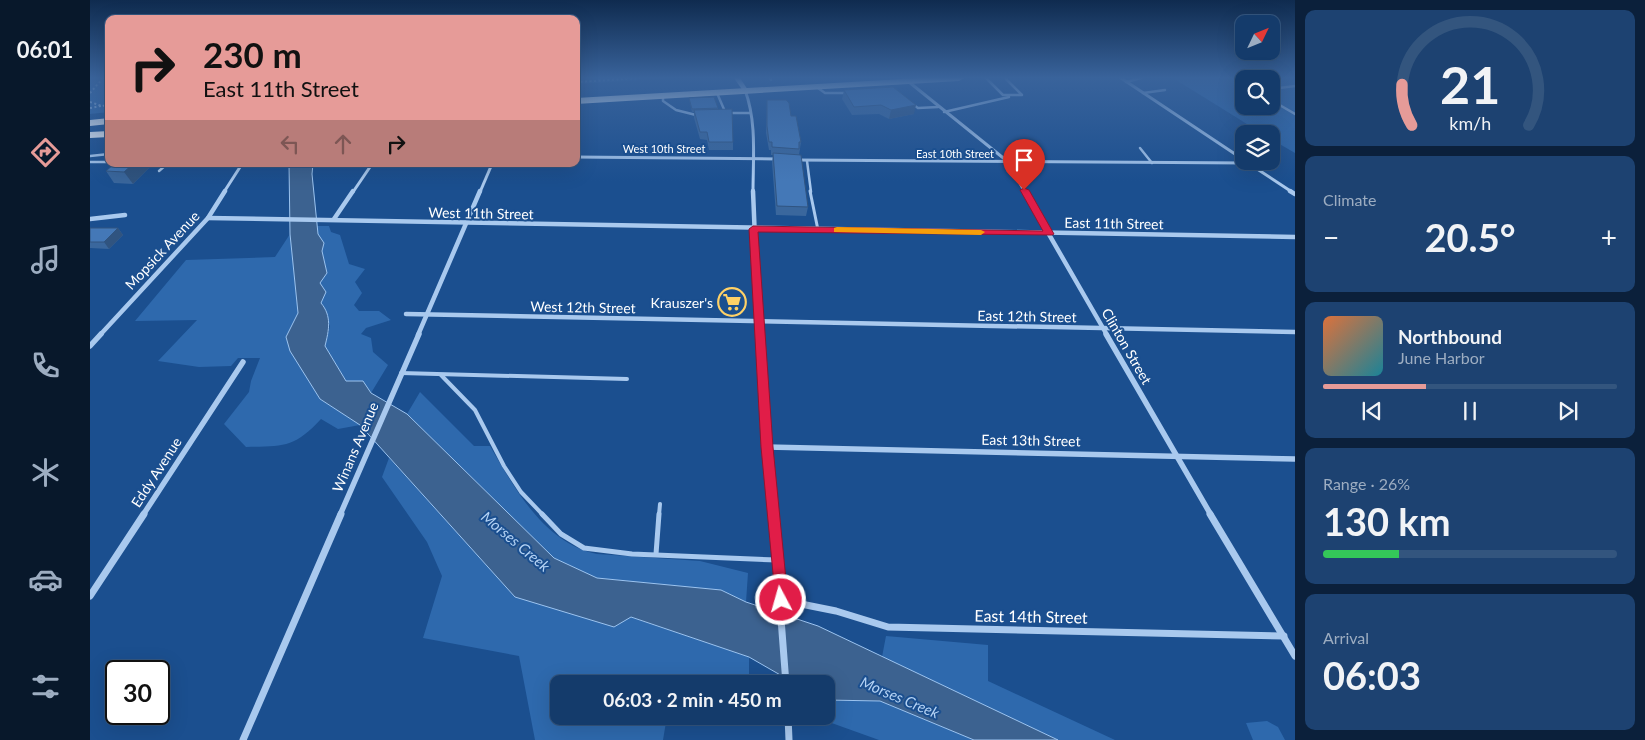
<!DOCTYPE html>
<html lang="en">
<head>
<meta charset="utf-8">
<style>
  body { margin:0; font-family:Lato,sans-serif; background:#1d4271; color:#f1f3f6; height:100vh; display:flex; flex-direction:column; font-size:19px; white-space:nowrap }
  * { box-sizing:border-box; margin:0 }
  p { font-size:16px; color:#9dadc1 }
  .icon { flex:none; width:28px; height:28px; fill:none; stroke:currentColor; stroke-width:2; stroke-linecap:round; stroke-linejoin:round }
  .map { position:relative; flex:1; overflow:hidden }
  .panel { display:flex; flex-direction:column; gap:10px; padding:10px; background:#0b203b; width:350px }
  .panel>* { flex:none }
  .hud { position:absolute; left:15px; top:15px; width:475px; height:152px; border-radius:10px; box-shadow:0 5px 20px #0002,0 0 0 1px #33557e; background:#e69b98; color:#111; overflow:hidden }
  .needle { width:32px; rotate:47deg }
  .buttons { position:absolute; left:1145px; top:15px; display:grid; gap:10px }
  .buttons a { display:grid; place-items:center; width:45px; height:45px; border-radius:10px; background:#143b6b; box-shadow:0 5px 20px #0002,0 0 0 1px #33557e; font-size:25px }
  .speed { position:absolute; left:15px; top:660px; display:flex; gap:10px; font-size:25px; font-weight:700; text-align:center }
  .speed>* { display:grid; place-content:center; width:65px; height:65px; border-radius:50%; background:#143b6b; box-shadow:0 5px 20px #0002,0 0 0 1px #33557e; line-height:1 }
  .speed .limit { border:2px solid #111; border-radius:8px; background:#fff; color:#111 }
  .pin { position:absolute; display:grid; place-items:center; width:42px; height:42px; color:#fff; margin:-51px -21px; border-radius:50% 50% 50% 0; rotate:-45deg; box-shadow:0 0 5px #0007 }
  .pin .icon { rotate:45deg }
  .me { position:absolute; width:55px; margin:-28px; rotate:354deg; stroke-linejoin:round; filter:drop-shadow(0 0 4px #0008) }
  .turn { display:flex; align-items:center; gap:18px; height:105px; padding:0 15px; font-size:22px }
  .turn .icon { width:65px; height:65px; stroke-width:2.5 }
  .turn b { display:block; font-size:35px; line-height:42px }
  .lanes { display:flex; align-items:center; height:48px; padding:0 15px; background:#0003; justify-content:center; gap:25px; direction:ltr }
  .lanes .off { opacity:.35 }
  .big { font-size:38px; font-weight:700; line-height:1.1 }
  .panel .tile { flex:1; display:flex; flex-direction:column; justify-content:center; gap:8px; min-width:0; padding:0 18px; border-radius:10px; background:#1d4271 }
  .panel .dial { align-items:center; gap:0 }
  .dial svg { height:130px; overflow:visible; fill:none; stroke:#33557e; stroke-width:7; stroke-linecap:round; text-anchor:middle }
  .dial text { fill:#f1f3f6; stroke:none }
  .song { display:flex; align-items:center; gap:15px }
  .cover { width:60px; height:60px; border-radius:8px; background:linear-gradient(135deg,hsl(20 70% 55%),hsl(190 70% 35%)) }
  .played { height:5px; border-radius:2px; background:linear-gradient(90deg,#e69b98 35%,#33557e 35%) }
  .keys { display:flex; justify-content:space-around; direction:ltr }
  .heat { display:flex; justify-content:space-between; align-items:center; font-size:28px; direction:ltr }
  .charge { height:8px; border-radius:4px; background:linear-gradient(90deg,#34c759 26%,#33557e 0) }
  .trip { position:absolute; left:460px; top:675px; width:285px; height:50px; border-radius:10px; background:#143b6b; box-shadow:0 5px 20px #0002,0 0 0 1px #33557e; font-weight:700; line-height:50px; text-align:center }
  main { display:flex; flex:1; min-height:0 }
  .menu { display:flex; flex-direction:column; width:90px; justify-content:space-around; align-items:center; background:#08182b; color:#9dadc1 }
  .menu .icon { width:35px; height:35px }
  .menu .active { color:#e69b98 }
  .menu b { font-size:22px; color:#f1f3f6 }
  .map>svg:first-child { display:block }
</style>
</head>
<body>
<main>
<nav class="menu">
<b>06:01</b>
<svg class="icon active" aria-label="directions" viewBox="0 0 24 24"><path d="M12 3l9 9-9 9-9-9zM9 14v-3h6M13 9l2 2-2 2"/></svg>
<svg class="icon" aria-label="music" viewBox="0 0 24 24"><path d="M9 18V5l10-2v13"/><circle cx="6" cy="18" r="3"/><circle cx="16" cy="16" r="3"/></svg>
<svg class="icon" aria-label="phone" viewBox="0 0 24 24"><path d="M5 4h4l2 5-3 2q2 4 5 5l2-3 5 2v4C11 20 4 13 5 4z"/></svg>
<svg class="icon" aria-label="climate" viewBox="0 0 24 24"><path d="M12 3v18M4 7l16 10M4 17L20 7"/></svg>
<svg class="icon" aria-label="car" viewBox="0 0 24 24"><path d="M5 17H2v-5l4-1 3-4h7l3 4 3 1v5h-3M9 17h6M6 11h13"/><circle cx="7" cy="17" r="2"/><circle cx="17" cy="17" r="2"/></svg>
<svg class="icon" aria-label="filters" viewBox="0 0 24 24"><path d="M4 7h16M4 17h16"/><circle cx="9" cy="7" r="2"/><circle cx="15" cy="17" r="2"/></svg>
</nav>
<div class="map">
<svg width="1205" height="740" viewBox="0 0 1205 740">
  <rect width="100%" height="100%" fill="#1b4f8f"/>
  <g fill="#2e69ad" fill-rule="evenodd">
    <path d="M 0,78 L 19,78 L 19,112 L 0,114 Z"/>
    <path d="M 486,78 L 588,78 L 486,84 Z"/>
    <path d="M 1083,78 L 1205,78 L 1205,153 L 1181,139 L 1181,134 L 1173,134 ZM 1154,79 L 1181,79 L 1181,106 L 1154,106 Z"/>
    <path d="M 227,226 L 239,226 L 241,232 L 250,235 L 259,264 L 275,269 L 265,282 L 272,293 L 264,305 L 269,311 L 289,311 L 301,320 L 276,328 L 271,334 L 281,338 L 283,352 L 298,365 L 281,393 L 272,381 L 256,381 L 235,346 L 240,326 L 231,303 L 229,283 L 237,273 L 232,251 L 234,243 L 228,235 Z"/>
    <path d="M 200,234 L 208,313 L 196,337 L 230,399 L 270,425 L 248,429 L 231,419 C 204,448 194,446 156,447 L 134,424 L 159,392 L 161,381 L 170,358 L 148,358 L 141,366 L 109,367 L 68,361 L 107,320 L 45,321 L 96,260 L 185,257 Z"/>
    <path d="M 330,392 L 384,446 L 400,446 C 425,489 454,543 507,554 L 610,561 L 658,573 L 656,602 L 631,590 L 506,578 L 464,558 L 317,414 Z"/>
    <path d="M 299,458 L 425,597 L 540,617 L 659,657 L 659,678 L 585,674 L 583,684 L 469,684 L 469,716 L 577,716 L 573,740 L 445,740 L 429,656 L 333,638 L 352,576 L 337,542 L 292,477 Z"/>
    <path d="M 796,636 L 898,645 L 898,681 L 1025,740 L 968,740 L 792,657 Z"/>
    <path d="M 736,700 L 790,701 L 884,740 L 789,740 L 736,721 Z"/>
    <path d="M 1177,721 L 1188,727 L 1195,740 L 1163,740 L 1156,723 Z"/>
  </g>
  <path fill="#3c6290" stroke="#9cc4f0" d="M 199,164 L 223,164 L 222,174 L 228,234 L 234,243 L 232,251 L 237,273 L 230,283 L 236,292 L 231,303 C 242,316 239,330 235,346 L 256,381 L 273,381 L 281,393 L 317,414 L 464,558 L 507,578 L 631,590 L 656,602 L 728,626 L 968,740 L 884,740 L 790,701 L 736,700 L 736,684 L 706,684 L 659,657 L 541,617 L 524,627 L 425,597 L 270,425 L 230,399 L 200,351 L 196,337 L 208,313 L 200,234 Z"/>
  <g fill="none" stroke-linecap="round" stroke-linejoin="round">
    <g stroke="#a9c9ee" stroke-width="2" stroke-dasharray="2 2.5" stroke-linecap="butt">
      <path d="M 486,82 L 551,78"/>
      <path d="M 0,93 L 13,78"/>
      <path d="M 0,102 L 12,106 L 19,105"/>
      <path d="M 0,108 L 11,106"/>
    </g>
    <g stroke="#a9c9ee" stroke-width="2.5">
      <path d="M 680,78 L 681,80"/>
      <path d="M 896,78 L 913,95 L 932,95 L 915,78"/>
      <path d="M 1036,82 L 1051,78"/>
      <path d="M 728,88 L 735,93 L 757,93"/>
      <path d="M 1181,89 L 1205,86"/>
      <path d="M 627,93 L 636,114"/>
      <path d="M 1053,93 L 1075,90"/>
      <path d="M 573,96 L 573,101 L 586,110 L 606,115"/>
      <path d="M 1181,100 L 1205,114"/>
      <path d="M 822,104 L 828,108 L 848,107"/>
      <path d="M 854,112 L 919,97"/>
      <path d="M 638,113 L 660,113"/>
      <path d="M 1050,148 L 1062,163"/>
      <path d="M 0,156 L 19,154"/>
      <path d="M 717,161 L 721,192"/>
      <path d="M 0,162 L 19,162"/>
      <path d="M 120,164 L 128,164"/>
      <path d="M 69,171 L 77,164"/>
    </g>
    <path stroke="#a9c9ee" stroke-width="3" d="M 720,191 L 728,230"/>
    <g stroke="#a9c9ee" stroke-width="4">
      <path d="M 311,373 L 537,379"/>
      <path d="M 351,375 L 385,410 L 414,466 L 431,492 L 453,515"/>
      <path d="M 569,515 L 570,504"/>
    </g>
    <g stroke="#a9c9ee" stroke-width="5">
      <path d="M 452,514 L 471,534 L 494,548 L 542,554 L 687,560"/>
      <path d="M 566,554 L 569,514"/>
    </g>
    <g stroke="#a9c9ee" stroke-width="3">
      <path d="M 814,78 L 917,161 L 935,192"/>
      <path d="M 1031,78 L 1154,160"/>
      <path d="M 655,90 C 667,122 663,159 663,192"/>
      <path d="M 486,157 L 688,159"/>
      <path d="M 707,160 L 1159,163"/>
      <path d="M 1158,163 L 1202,192"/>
      <path d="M 134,192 L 152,164"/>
      <path d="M 263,192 L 282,164"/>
      <path d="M 390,192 L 402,164"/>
    </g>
    <g stroke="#a9c9ee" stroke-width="4.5">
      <path d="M 663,191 L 669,335"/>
      <path d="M 934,191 L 1017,335"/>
      <path d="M 1200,191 L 1205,194"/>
      <path d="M 118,218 L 1205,237"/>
      <path d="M 0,219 L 35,215"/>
      <path d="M 244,219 L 263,191"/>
      <path d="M 316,314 L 1205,332"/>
      <path d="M 10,335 L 118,218 L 135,191"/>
      <path d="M 328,335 L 390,191"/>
    </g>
    <g stroke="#a9c9ee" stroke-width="5.5">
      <path d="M 669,334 L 683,515"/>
      <path d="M 1016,334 L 1121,515"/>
      <path d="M 0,346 L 11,334"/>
      <path d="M 677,447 L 1205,459"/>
      <path d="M 53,515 L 153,362"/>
      <path d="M 250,515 L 329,334"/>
    </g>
    <g stroke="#a9c9ee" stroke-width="7">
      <path d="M 683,514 L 696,684"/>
      <path d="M 1120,514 L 1205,656"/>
      <path d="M 0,596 L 54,514"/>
      <path d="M 691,600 L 746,611 L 798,627 L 1194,636"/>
      <path d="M 698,716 L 699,740"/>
      <path d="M 153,740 L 251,514"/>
    </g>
    <path fill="#d6e6fa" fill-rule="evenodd" d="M 644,78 L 650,78 L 658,90 L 657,91 L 653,91 Z"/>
    <g fill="#fff" fill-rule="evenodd">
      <path d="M 829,78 L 874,78 L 869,81 L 486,104 L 486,98 Z"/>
      <path d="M 19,118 L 19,124 L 0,126 L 0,120 Z"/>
      <path d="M 19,131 L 19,137 L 0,138 L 0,132 Z"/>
    </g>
  </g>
  <g fill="#3a679d">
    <path d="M 754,90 L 824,114 L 799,119 L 789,114 L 762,115 L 752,99 Z"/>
    <path d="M 599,98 L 628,108 L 628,110 L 643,142 L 643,150 L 619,150 L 617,140 L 610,139 L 604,118 L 604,112 L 602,112 Z"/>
    <path d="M 677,100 L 701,116 L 711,142 L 709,155 L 718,207 L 716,216 L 686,215 L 682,162 L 683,155 L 681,155 L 681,150 L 679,150 L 676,133 Z"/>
    <path d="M 24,164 L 63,164 L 43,184 L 24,183 L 16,171 Z"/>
    <path d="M 0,228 L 28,228 L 33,235 L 19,249 L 0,248 Z"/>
  </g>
  <g fill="#305480">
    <path d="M 826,105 L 824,114 L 799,119 L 801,110 Z"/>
    <path d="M 43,164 L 63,164 L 43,184 L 34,172 Z"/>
    <path d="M 28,228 L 33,235 L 19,249 L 14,242 Z"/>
  </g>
  <g fill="#4478b7" stroke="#305480">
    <path d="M 803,87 L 826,105 L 801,110 L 791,105 L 764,107 L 754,90 Z"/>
    <path d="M 624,97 L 628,108 L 602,109 L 599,98 Z"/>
    <path d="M 677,100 L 696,100 L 699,103 L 701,116 L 706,116 L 711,142 L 709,142 L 709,149 L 682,147 L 682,142 L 679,142 L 677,126 Z"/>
    <path d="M 642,109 L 643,142 L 619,142 L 617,132 L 610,132 L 604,110 Z"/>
    <path d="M 683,153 L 711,155 L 718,207 L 687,206 Z"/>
    <path d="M 24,164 L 43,164 L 34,172 L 16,171 Z"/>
    <path d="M 0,228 L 28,228 L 14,242 L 0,242 Z"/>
  </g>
  <linearGradient id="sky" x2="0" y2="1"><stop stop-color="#0f2b4f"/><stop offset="0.43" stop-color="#39639b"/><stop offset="1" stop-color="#39639b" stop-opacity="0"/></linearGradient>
  <rect width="1205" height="181" fill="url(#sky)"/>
  <path fill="#e11d48" stroke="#92132f" d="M 934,188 L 939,190 L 964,234 L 962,235 L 668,232 L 683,447 L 698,600 L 696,605 L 691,608 L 686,605 L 671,447 L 659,229 L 663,226 L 953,231 L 930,190 Z"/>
  <path fill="#f59e0b" d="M 747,227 L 891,230 L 895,232 L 891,235 L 744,232 L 744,228 Z"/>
  <defs>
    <symbol id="supermarket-ring" viewBox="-11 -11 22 22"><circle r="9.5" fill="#1b4f8f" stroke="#ffd166" stroke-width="1.5"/><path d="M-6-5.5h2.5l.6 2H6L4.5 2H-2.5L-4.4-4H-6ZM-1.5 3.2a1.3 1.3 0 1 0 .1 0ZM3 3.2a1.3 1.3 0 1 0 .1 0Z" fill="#ffd166"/></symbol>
  </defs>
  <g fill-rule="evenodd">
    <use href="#supermarket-ring" x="626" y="286" width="32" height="32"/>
  </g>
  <g text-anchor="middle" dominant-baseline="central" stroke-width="4" stroke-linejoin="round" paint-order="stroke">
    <g font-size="11" fill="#fff" stroke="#1b4f8f">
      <text x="574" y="148">West 10th Street</text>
      <text x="865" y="153">East 10th Street</text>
    </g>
    <g font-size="14" fill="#fff" stroke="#1b4f8f">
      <text transform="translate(391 213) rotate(1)">West 11th Street</text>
      <text transform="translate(1024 223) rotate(1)">East 11th Street</text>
      <text transform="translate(72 250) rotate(-47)">Mopsick Avenue</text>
      <text transform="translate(493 307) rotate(1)">West 12th Street</text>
      <text transform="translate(937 316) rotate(1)">East 12th Street</text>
      <text transform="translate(1037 346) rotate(60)">Clinton Street</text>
      <text transform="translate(941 440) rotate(1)">East 13th Street</text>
      <text transform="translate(265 447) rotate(-67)">Winans Avenue</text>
      <text transform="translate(66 472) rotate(-57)">Eddy Avenue</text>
    </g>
    <g font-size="14" fill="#fff" stroke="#1b4f8f" text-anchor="end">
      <text x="623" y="302">Krauszer's</text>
    </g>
    <g font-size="15" font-style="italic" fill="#b5d3f5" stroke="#1b4f8f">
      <text transform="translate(426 541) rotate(40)">Morses Creek</text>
      <text transform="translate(810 697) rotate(23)">Morses Creek</text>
    </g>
    <g font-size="16" fill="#fff" stroke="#1b4f8f">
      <text transform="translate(941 616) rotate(1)">East 14th Street</text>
    </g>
  </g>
</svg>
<div class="buttons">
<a><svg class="needle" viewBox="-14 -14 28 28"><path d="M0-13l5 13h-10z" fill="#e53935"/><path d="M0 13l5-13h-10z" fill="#9dadc1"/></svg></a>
<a><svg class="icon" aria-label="search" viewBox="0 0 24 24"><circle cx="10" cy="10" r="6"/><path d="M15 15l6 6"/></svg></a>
<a><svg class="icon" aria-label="layers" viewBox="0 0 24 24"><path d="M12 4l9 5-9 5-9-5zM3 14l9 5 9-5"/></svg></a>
</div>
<div class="speed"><div class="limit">30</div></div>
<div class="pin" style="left:934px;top:190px;background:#d93025"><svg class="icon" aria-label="arrive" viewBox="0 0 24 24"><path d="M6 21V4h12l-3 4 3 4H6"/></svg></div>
<svg class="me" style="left:691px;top:600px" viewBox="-20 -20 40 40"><circle r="17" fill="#e11d48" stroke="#fff" stroke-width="3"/><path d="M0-11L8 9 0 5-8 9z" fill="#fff"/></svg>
<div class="trip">06:03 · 2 min · 450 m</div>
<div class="hud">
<div class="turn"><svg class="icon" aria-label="right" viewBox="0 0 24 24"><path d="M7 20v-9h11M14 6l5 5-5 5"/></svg><div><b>230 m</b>East 11th Street</div></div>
<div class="lanes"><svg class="icon off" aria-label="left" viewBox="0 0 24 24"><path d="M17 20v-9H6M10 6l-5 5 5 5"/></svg><svg class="icon off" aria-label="ahead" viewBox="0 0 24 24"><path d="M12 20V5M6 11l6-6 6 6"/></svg><svg class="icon" aria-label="right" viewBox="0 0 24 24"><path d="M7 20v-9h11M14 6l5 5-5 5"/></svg></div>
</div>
</div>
<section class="panel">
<div class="tile dial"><svg viewBox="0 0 100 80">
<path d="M14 69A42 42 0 1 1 86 69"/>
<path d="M14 69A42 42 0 0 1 8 44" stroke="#e69b98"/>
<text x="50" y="56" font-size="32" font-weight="700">21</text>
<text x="50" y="72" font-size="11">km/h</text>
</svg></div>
<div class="tile"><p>Climate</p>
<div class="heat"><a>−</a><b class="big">20.5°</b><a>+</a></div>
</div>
<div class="tile">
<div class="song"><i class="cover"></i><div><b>Northbound</b><p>June Harbor</p></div></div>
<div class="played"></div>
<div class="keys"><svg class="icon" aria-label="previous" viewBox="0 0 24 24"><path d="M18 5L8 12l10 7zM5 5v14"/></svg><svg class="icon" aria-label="pause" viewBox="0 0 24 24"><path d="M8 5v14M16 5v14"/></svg><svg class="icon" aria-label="next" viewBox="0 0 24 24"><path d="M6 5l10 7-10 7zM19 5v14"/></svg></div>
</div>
<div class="tile"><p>Range · 26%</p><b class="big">130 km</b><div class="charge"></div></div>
<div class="tile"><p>Arrival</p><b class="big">06:03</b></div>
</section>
</main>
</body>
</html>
